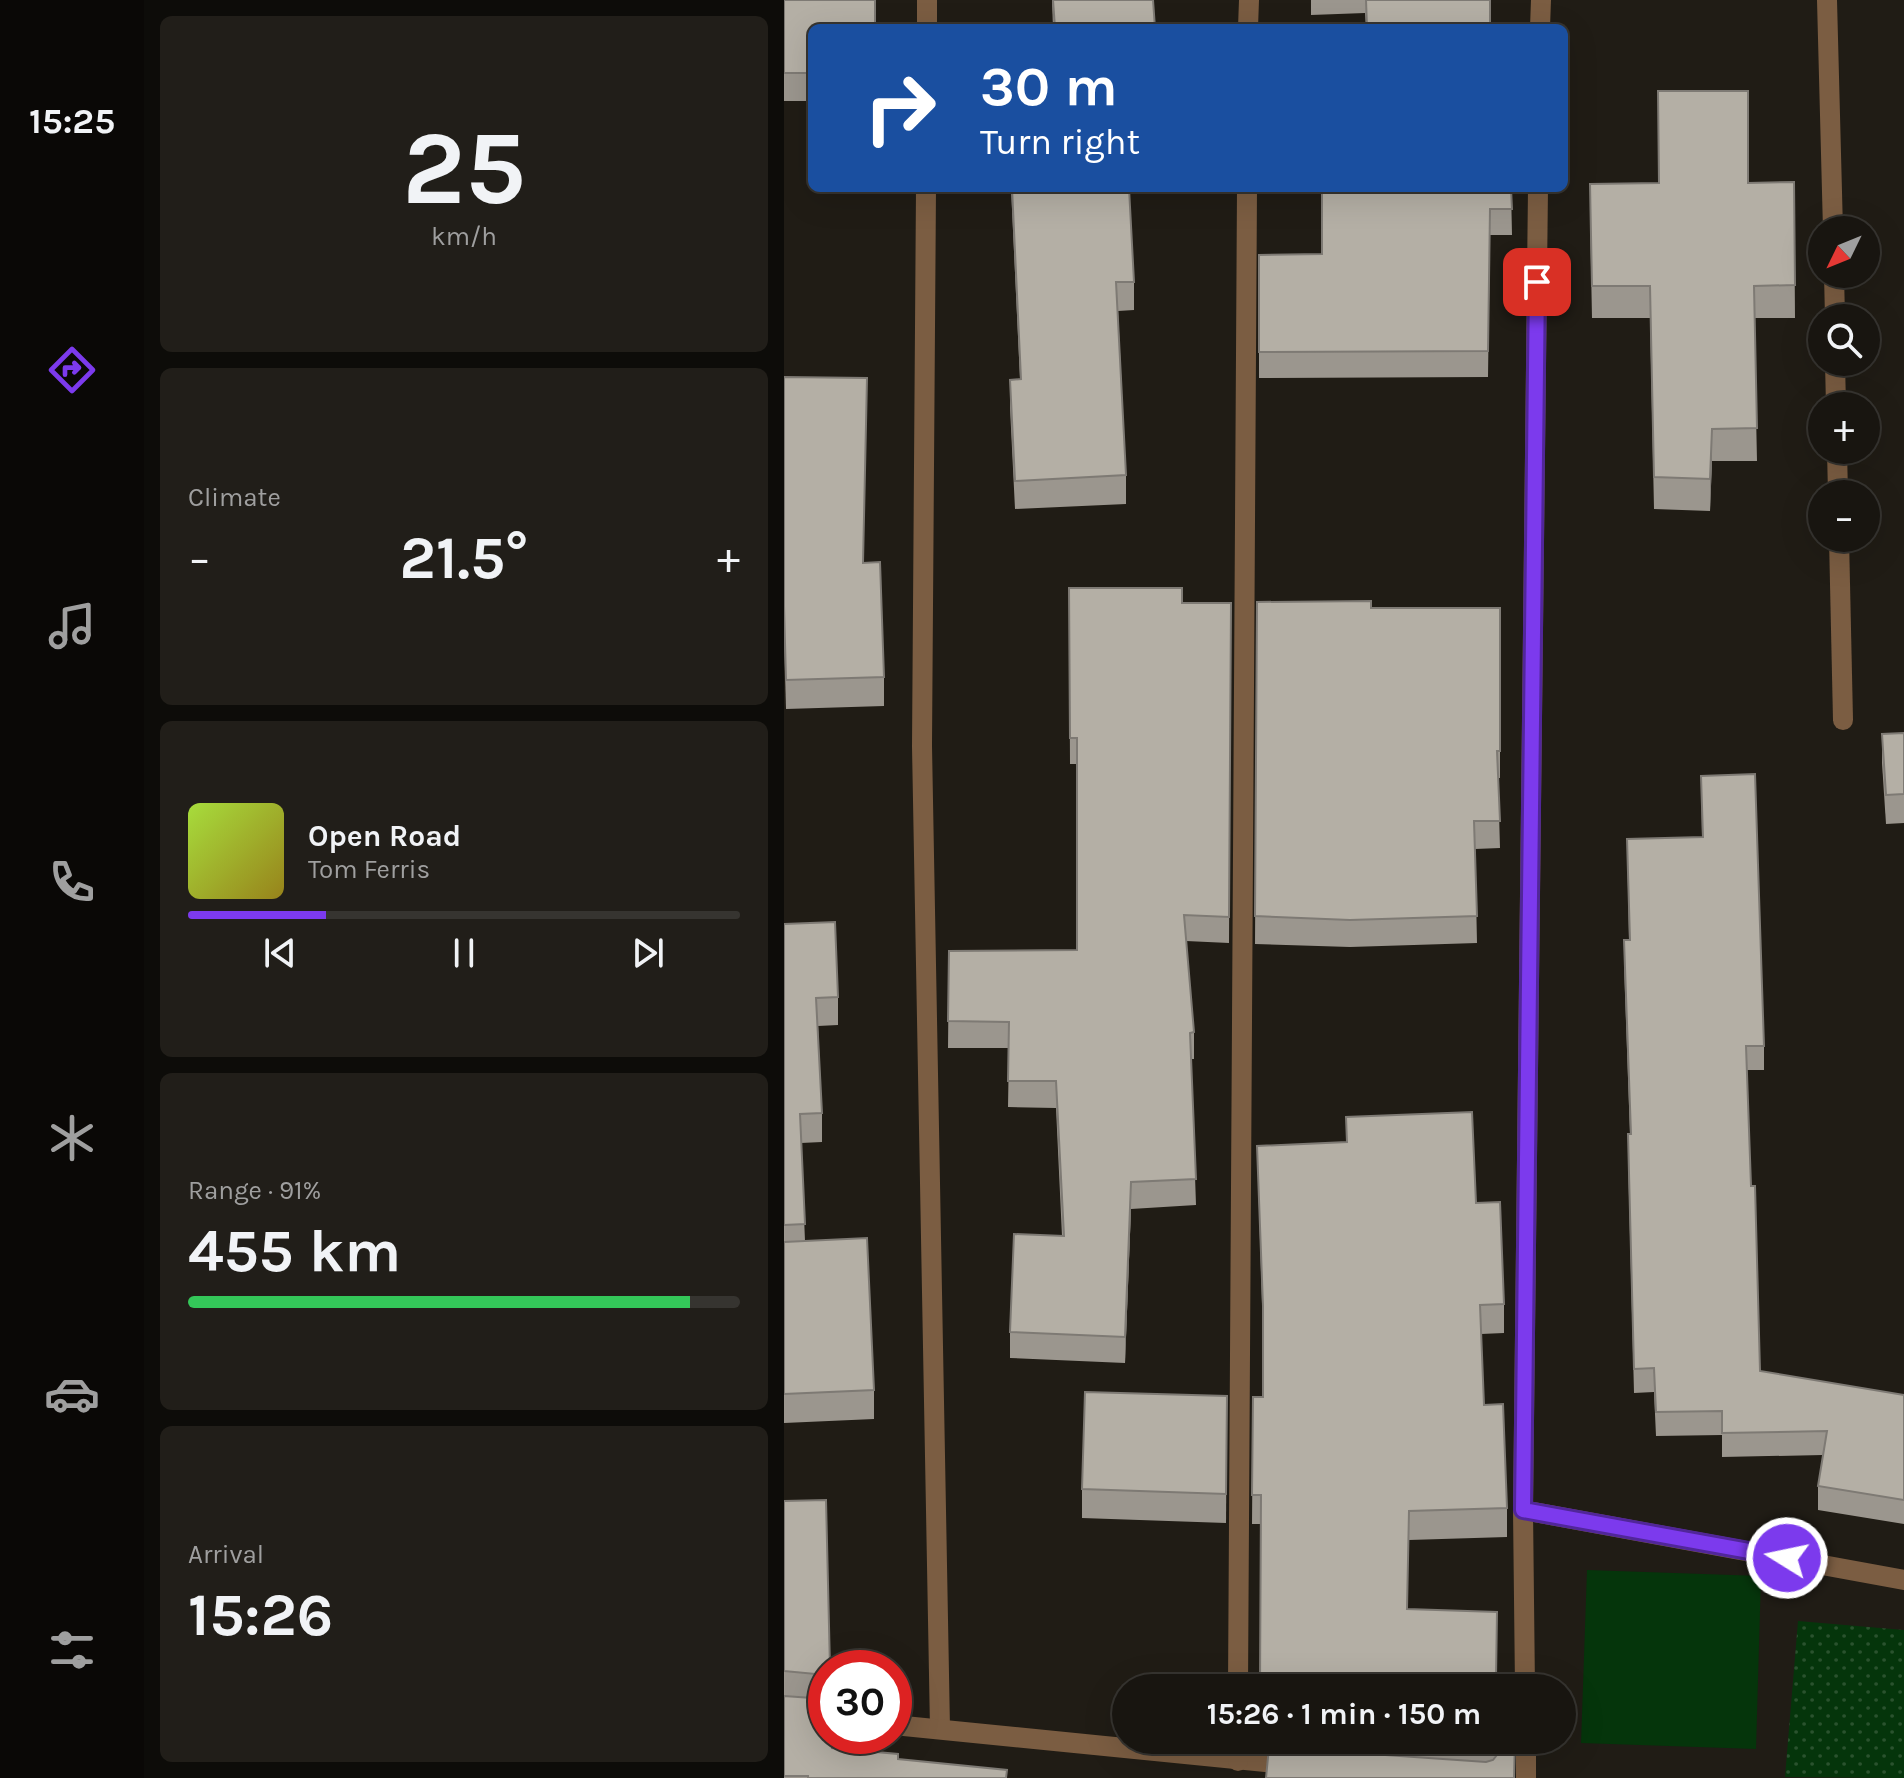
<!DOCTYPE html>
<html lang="en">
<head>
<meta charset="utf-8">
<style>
  body { margin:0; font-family:Karla,sans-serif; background:#211e19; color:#f1f3f6; height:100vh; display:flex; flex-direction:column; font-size:30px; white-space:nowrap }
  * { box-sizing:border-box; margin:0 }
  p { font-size:26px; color:#9f9f9f }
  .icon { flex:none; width:44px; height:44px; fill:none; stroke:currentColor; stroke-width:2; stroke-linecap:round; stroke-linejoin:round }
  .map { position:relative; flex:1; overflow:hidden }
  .drawer { display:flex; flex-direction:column; gap:16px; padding:16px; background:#0d0c09; width:640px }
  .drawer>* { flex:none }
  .top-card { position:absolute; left:24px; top:24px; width:760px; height:168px; border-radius:12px; box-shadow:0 8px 32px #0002,0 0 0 2px #363430; background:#1a4fa0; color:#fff; overflow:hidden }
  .needle { width:52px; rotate:227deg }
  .fabs { position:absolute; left:1024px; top:216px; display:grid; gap:16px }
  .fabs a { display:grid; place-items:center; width:72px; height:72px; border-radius:50%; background:#181510; box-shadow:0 8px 32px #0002,0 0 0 2px #363430; font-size:40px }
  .speed { position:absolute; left:24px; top:1650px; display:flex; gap:16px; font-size:40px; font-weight:700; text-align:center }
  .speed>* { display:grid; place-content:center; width:104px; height:104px; border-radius:50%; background:#181510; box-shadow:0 8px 32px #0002,0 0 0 2px #363430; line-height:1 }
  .speed .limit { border:12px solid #d22; background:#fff; color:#111 }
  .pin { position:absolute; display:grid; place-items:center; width:68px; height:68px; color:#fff; margin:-34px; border-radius:16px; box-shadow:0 4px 12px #0006 }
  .me { position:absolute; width:88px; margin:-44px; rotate:280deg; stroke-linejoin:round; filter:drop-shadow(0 0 6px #0008) }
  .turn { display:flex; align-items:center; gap:28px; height:168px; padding:0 40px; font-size:36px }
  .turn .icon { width:104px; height:104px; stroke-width:2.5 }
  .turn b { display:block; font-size:56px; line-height:68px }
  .big { font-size:60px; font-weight:700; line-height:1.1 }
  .drawer .tile { flex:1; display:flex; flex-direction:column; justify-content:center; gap:12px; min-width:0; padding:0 28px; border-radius:12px; background:#211e19 }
  .drawer .dial { align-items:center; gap:0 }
  .dial b { font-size:104px; line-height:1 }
  .song { display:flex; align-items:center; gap:24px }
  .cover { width:96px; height:96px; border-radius:12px; background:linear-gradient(135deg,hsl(80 70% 55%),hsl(50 70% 35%)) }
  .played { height:8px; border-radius:4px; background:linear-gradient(90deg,#7c3aed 25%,#363430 25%) }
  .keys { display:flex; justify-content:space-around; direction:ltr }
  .heat { display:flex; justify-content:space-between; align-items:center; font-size:44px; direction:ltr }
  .charge { height:12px; border-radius:6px; background:linear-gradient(90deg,#34c759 91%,#363430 0) }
  .trip { position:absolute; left:328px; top:1674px; width:464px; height:80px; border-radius:40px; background:#181510; box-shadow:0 8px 32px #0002,0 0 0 2px #363430; font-weight:700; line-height:80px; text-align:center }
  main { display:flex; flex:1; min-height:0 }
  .tabs { display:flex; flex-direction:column; width:144px; justify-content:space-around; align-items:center; background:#0a0806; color:#9f9f9f }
  .tabs .icon { width:56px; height:56px }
  .tabs .on { color:#7c3aed }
  .tabs b { font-size:36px; color:#f1f3f6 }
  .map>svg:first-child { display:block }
</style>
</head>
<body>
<main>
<nav class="tabs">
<b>15:25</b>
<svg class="icon on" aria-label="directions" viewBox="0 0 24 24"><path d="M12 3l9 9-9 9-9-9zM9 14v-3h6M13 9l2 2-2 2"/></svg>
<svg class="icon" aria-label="music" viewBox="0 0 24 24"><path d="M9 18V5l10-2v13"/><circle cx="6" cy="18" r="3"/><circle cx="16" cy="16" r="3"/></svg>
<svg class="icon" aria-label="phone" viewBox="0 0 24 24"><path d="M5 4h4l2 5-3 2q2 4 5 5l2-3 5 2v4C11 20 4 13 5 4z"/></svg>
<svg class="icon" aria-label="climate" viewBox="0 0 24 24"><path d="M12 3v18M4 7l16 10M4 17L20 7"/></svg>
<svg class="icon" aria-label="car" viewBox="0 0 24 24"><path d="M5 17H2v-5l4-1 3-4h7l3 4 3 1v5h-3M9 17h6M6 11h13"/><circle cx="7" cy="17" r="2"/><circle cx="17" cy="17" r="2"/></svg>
<svg class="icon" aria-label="filters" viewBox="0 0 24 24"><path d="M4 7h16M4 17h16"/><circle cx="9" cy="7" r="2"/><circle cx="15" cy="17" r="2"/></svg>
</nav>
<section class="drawer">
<div class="tile dial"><b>25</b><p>km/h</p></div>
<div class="tile"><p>Climate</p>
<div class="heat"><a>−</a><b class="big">21.5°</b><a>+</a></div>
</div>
<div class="tile">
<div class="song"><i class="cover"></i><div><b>Open Road</b><p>Tom Ferris</p></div></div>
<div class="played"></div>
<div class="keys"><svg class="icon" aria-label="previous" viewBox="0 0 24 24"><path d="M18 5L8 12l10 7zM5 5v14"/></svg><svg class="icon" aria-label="pause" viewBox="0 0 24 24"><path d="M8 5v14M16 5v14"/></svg><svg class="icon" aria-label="next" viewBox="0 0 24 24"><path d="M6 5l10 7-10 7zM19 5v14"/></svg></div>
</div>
<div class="tile"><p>Range · 91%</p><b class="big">455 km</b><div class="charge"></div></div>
<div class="tile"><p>Arrival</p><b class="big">15:26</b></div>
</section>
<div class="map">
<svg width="1120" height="1778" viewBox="0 0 1120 1778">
  <defs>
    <pattern id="grass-dots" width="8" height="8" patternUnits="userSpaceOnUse" patternTransform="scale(2)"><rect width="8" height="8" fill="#05350b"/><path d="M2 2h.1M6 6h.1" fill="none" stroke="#2a522e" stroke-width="1.8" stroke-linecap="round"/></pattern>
  </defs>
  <rect width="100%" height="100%" fill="#201c15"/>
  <path fill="url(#grass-dots)" d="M 1014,1621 L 1120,1630 L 1120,1778 L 1001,1777 Z"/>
  <path fill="#05350b" d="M 803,1570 L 977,1576 L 972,1749 L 797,1743 Z"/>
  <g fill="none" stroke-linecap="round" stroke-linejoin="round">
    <g stroke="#7b5d42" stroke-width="20">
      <path d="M 1043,0 L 1049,230"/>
      <path d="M 143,28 L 143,0"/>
      <path d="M 464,28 L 465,0"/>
      <path d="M 756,28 L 757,0"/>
      <path d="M 142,188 L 138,746 L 156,1729"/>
      <path d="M 1050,274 L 1051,318"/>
      <path d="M 1051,362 L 1052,406"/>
      <path d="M 1053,450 L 1054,494"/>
      <path d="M 1055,538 L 1059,720"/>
      <path d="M 739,1510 L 1120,1580"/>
      <path d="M 454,1688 L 463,188"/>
      <path d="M 741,1688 L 739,1510 L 754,188"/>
      <path d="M 110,1725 L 511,1765"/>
      <path d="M 742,1740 L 742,1778"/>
      <path d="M 454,1761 L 454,1740"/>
    </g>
  </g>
  <g fill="#9b968e">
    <path d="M 0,0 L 28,28 L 28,101 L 0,101 Z"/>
    <path d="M 268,0 L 369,0 L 371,28 L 269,28 Z"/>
    <path d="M 527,0 L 706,0 L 706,28 L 582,28 L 581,13 L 527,15 Z"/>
    <path d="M 1010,182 L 1011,318 L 970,318 L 973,461 L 928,461 L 926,511 L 870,509 L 866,318 L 808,318 L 806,216 L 964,183 Z"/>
    <path d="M 227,188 L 345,188 L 350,282 L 350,310 L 334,311 L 342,475 L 342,504 L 231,509 L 226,408 L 226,380 L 236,379 Z"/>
    <path d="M 727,188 L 728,235 L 706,235 L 704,377 L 475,378 L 475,255 L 538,254 Z"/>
    <path d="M 0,377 L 80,563 L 100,677 L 100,706 L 2,709 L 0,634 Z"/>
    <path d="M 285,588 L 398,603 L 447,603 L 445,943 L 402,941 L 410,1032 L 410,1059 L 407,1059 L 412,1205 L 347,1209 L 341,1363 L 226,1358 L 226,1332 L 278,1236 L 272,1108 L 224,1107 L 225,1048 L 164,1048 L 165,951 L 293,950 L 293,764 L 286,764 Z"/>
    <path d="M 473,602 L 587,608 L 716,608 L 716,778 L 714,778 L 716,848 L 691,849 L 693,943 L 566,947 L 471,944 Z"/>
    <path d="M 1120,733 L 1120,823 L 1102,824 L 1098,763 L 1098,734 Z"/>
    <path d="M 917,776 L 980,1046 L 980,1070 L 963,1070 L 967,1186 L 976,1371 L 1120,1395 L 1120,1524 L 1034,1510 L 1034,1486 L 1039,1455 L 938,1457 L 938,1435 L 872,1436 L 870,1392 L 850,1393 L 844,1158 L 844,1134 L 846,1134 L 840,964 L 840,940 L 845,940 L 843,839 L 918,837 Z"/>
    <path d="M 0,924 L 54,997 L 54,1025 L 34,1026 L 38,1113 L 38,1142 L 17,1143 L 21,1241 L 90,1390 L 90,1419 L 0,1423 Z"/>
    <path d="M 562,1117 L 692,1203 L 720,1304 L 720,1333 L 697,1334 L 700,1405 L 723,1508 L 723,1537 L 625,1540 L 476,1688 L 477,1524 L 468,1524 L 469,1397 L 479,1397 L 479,1335 L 473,1146 L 562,1142 Z"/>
    <path d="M 443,1396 L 442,1523 L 298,1518 L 298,1489 Z"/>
    <path d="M 0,1501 L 42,1668 L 42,1736 L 48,1748 L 223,1778 L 0,1778 Z"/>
    <path d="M 488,1740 L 731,1740 L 731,1778 L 488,1747 Z"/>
  </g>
  <g fill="#7e7a74">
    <path d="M 928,429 L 928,461 L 926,511 L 926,479 Z"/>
    <path d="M 347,1182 L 347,1209 L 341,1363 L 341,1337 Z"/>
  </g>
  <g fill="#b4afa5" stroke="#7e7a74" stroke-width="2">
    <path d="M 0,0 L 91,0 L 91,28 L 28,28 L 28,73 L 0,73 Z"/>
    <path d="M 269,0 L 369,0 L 371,28 L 271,28 Z"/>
    <path d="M 582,0 L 706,0 L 706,28 L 583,28 Z"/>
    <path d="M 874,91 L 964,91 L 964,183 L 1010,182 L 1011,285 L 970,286 L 973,428 L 928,429 L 926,479 L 870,477 L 866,286 L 808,286 L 806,184 L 875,183 Z"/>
    <path d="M 228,188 L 345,188 L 350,282 L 332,282 L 342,475 L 231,481 L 226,380 L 237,379 Z"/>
    <path d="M 538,188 L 727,188 L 728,209 L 706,209 L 704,351 L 475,352 L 475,255 L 538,254 Z"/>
    <path d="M 0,377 L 83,378 L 79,563 L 96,562 L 100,677 L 2,680 L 0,606 Z"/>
    <path d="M 285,588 L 398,588 L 398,603 L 447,603 L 445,917 L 400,915 L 410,1032 L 406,1033 L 412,1179 L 347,1182 L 341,1337 L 226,1332 L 230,1234 L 280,1236 L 272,1081 L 224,1081 L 225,1022 L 164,1021 L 165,951 L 293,950 L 293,738 L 286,738 Z"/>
    <path d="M 587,601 L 587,608 L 716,608 L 716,751 L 713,751 L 716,821 L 690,821 L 693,916 L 566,920 L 471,916 L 473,602 Z"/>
    <path d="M 1120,733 L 1120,794 L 1102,795 L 1098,734 Z"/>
    <path d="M 971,774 L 980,1046 L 962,1046 L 967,1186 L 971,1186 L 976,1371 L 1120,1395 L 1120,1500 L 1034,1486 L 1043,1431 L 938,1433 L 938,1411 L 872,1412 L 870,1368 L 850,1369 L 844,1134 L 847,1134 L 840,940 L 846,940 L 843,839 L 919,837 L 917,776 Z"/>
    <path d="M 51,922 L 54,997 L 32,998 L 38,1113 L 16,1114 L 21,1224 L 0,1225 L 0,924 Z"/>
    <path d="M 688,1112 L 692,1203 L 716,1202 L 720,1304 L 696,1305 L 700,1405 L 719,1404 L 723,1508 L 625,1511 L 623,1609 L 713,1612 L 712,1678 L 731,1678 L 731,1688 L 476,1688 L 477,1495 L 468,1495 L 469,1397 L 479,1397 L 479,1306 L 473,1146 L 563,1142 L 562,1117 Z"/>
    <path d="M 83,1238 L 90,1390 L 0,1394 L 0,1242 Z"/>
    <path d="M 301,1392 L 443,1396 L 442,1494 L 298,1489 Z"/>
    <path d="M 42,1500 L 46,1668 L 42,1668 L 42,1675 L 0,1671 L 0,1501 Z"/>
    <path d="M 0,1696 L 42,1699 L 42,1736 L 48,1736 L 48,1748 L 114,1754 L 114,1759 L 223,1770 L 222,1778 L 24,1778 L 24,1776 L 0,1776 Z"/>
    <path d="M 710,1740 L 731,1740 L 730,1778 L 482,1778 L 485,1747 L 702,1762 L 709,1760 L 716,1751 L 714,1743 Z"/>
  </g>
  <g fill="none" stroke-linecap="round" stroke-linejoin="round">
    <defs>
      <path id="route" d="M 753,282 L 739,1510 L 1003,1558"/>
    </defs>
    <use href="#route" stroke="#51269a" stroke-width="20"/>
    <use href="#route" stroke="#7c3aed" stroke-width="14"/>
  </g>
</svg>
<div class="fabs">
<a><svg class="needle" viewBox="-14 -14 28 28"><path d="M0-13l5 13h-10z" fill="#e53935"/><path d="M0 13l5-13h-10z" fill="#9f9f9f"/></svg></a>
<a><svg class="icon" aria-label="search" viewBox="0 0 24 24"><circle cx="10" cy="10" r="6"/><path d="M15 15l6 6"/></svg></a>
<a>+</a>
<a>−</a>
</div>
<div class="speed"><div class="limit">30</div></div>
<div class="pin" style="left:753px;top:282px;background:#d93025"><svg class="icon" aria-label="arrive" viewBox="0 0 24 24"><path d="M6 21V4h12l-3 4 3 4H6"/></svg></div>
<svg class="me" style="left:1003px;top:1558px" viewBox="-20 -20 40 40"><circle r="17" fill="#7c3aed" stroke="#fff" stroke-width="3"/><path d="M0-11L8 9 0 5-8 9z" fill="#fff"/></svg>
<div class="trip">15:26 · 1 min · 150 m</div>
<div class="top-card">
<div class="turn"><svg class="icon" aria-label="right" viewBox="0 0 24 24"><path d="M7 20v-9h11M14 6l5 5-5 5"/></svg><div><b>30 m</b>Turn right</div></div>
</div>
</div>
</main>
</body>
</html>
